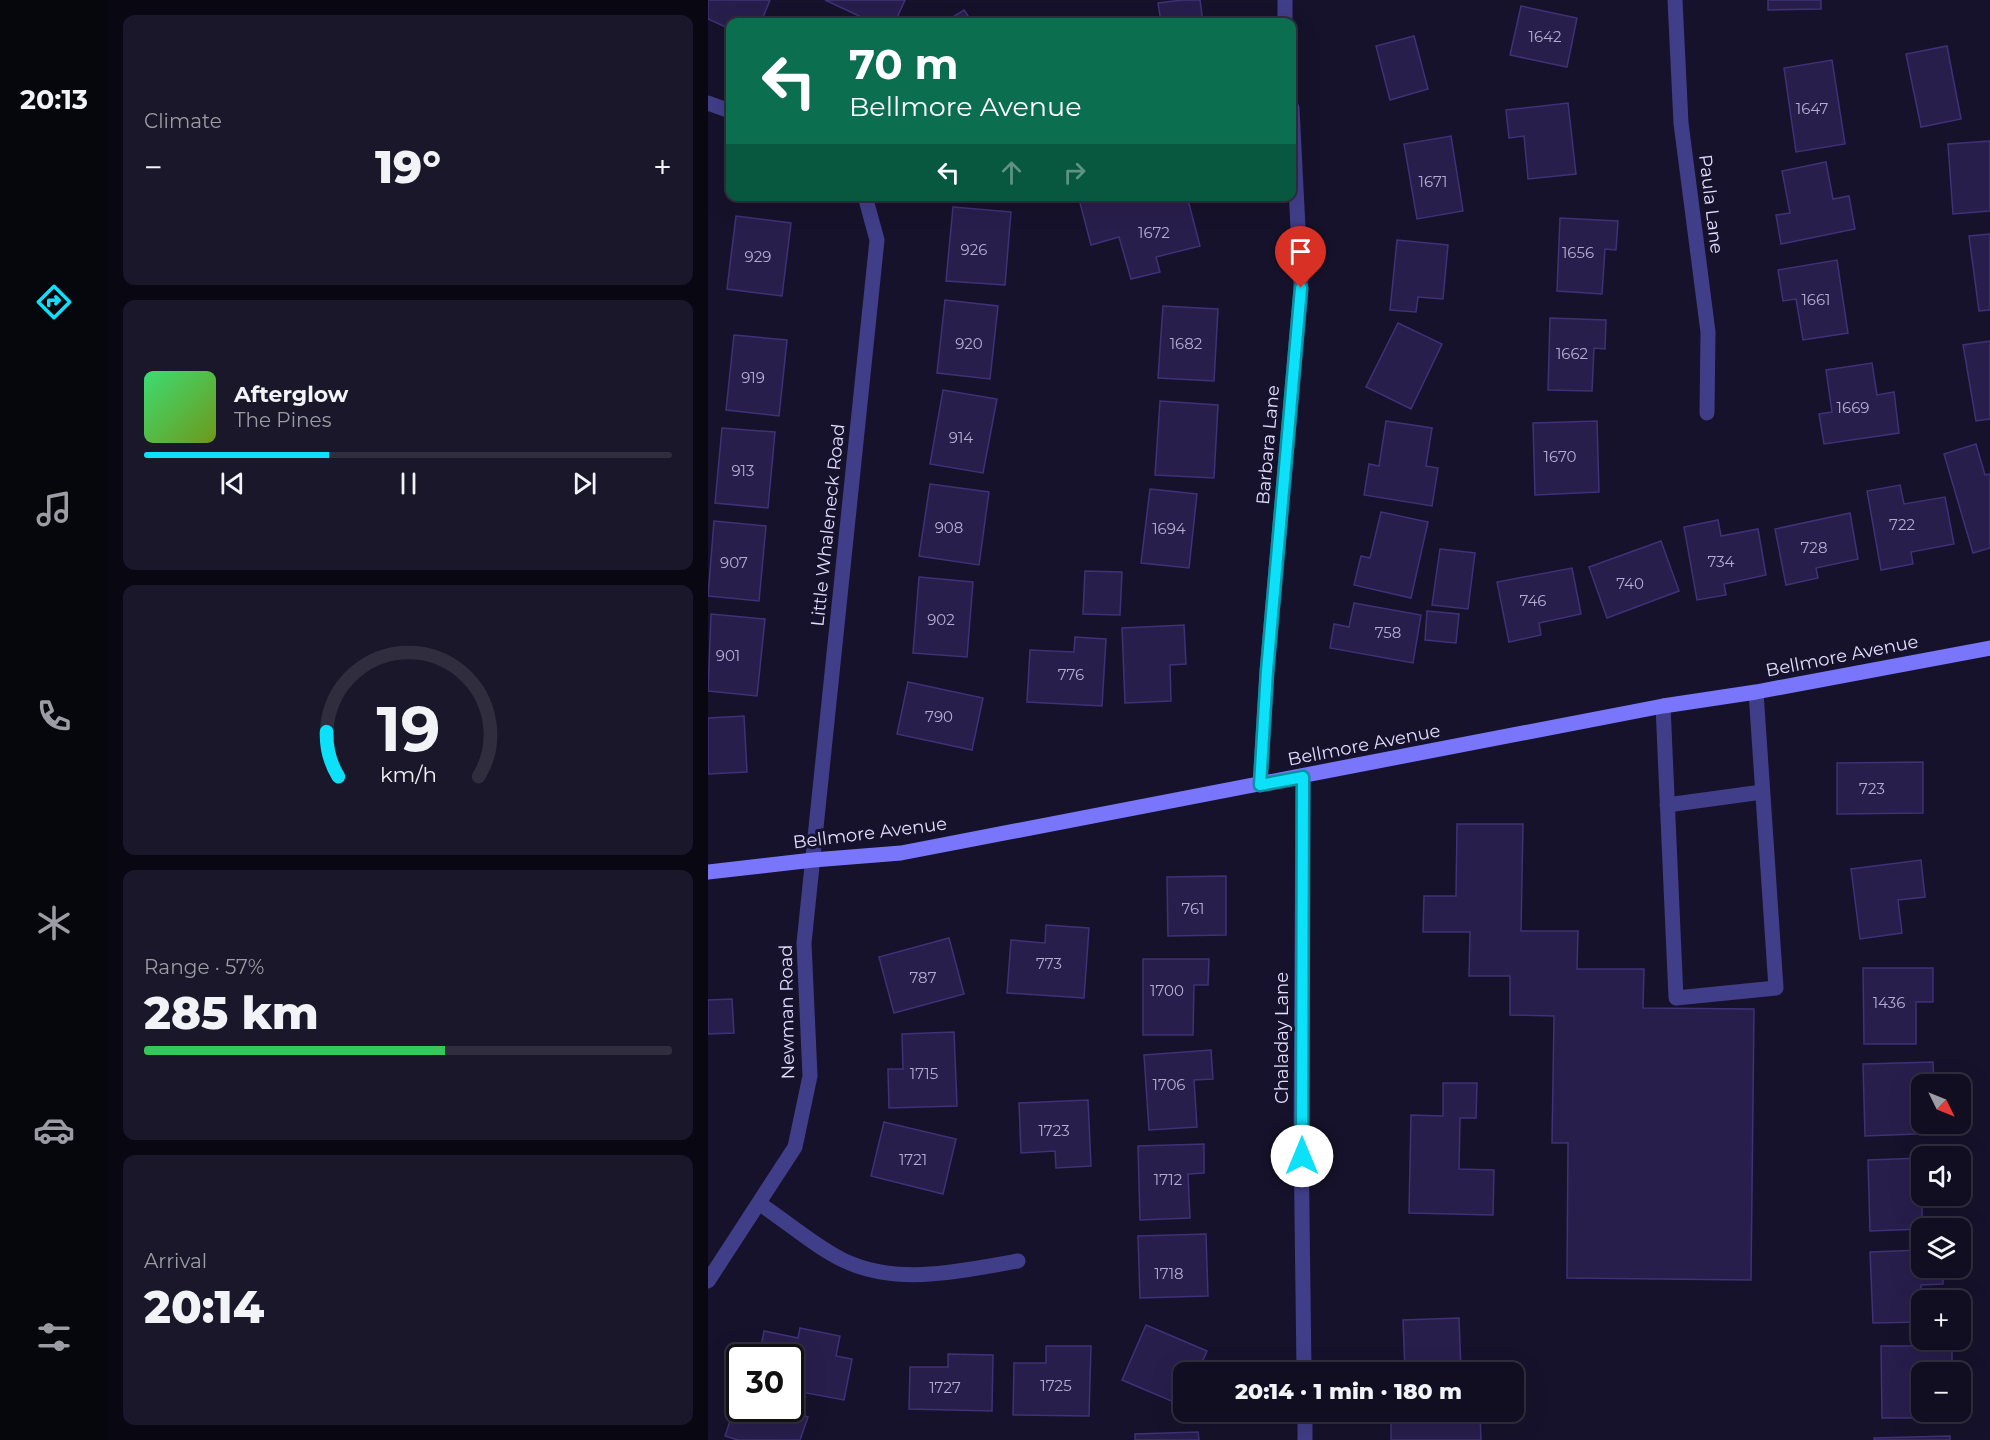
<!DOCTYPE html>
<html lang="en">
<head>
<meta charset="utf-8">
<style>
  body { margin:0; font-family:Montserrat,sans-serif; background:#191729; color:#f1f3f6; height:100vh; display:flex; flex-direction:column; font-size:22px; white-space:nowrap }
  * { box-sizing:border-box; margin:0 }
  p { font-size:20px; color:#9c9ca5 }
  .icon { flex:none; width:33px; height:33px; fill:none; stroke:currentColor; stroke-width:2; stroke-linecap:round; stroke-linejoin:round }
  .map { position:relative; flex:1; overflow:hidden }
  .panel { display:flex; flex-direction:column; gap:15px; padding:15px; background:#090812; width:600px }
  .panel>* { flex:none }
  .guide { position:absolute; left:18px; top:18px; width:570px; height:183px; border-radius:12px; box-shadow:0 6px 24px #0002,0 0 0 2px #302e3e; background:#0b6e4f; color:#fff; overflow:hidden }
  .needle { width:39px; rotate:133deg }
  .tools { position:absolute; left:1203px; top:1074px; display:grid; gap:12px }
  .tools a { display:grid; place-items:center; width:60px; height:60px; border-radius:12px; background:#100e20; box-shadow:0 6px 24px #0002,0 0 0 2px #302e3e; font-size:30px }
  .speed { position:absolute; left:18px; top:1344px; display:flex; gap:12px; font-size:30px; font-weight:700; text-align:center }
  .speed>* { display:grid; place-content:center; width:78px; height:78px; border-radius:50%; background:#100e20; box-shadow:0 6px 24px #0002,0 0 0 2px #302e3e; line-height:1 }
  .speed .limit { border:3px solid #111; border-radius:9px; background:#fff; color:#111 }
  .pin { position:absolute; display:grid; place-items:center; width:51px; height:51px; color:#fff; margin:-62px -26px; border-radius:50% 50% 50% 0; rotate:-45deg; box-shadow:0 0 6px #0007 }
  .pin .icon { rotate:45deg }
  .me { position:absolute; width:66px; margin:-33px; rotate:0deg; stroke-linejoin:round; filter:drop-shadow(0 0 4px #0008) }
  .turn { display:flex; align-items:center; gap:21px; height:126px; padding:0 24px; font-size:27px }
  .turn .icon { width:78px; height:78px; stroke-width:2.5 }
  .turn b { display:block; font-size:42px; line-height:51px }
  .lanes { display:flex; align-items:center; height:57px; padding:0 24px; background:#0003; justify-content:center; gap:30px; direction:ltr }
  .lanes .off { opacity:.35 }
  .big { font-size:45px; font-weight:800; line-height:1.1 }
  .panel .widget { flex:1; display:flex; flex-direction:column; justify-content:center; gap:9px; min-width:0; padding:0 21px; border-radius:12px; background:#191729 }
  .panel .dial { align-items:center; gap:0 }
  .dial svg { height:156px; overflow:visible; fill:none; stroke:#302e3e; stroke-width:7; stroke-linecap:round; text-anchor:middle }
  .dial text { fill:#f1f3f6; stroke:none }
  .song { display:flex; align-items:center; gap:18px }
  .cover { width:72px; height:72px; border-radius:9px; background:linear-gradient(135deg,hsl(140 70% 55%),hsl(80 70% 35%)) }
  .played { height:6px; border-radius:3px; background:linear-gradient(90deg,#0de1fa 35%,#302e3e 35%) }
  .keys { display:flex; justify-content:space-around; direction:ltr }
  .heat { display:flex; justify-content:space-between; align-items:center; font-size:33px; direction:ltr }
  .charge { height:9px; border-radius:4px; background:linear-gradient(90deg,#34c759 57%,#302e3e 0) }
  .trip { position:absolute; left:465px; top:1362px; width:351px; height:60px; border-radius:12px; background:#100e20; box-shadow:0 6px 24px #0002,0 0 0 2px #302e3e; font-weight:800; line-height:60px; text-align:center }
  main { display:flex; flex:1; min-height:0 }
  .tabs { display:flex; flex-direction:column; width:108px; justify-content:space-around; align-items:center; background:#06060d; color:#9c9ca5 }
  .tabs .icon { width:42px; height:42px }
  .tabs .selected { color:#0de1fa }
  .tabs b { font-size:27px; color:#f1f3f6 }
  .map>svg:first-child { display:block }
</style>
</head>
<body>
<main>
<nav class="tabs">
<b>20:13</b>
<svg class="icon selected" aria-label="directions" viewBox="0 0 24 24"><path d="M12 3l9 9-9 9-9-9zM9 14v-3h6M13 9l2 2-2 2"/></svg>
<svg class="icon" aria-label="music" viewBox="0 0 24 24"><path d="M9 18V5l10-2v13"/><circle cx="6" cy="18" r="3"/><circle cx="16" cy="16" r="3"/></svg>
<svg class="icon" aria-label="phone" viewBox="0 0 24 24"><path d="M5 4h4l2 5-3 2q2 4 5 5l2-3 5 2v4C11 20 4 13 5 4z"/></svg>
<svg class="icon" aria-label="climate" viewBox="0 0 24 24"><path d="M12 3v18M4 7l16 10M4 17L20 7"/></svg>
<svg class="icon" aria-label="car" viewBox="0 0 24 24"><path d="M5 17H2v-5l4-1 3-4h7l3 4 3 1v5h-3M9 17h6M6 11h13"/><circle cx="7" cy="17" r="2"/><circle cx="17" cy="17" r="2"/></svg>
<svg class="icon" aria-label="filters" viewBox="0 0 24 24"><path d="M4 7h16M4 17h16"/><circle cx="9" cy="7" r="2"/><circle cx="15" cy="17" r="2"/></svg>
</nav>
<section class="panel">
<div class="widget"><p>Climate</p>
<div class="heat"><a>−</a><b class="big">19°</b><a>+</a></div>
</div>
<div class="widget">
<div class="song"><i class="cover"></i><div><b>Afterglow</b><p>The Pines</p></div></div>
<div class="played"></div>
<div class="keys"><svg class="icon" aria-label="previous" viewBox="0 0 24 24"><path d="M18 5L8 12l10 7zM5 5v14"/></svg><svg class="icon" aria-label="pause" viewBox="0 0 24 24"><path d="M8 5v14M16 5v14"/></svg><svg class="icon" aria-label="next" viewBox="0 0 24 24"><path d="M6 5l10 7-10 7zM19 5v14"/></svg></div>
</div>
<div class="widget dial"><svg viewBox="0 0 100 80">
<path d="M14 69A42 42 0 1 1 86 69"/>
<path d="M14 69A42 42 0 0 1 8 46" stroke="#0de1fa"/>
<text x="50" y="56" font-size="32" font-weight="700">19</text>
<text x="50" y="72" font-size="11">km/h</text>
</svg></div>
<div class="widget"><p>Range · 57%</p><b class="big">285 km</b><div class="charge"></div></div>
<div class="widget"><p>Arrival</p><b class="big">20:14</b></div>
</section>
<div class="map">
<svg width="1282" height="1440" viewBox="0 0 1282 1440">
  <rect width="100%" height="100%" fill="#16122b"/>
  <g fill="#281e4c" stroke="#3f3177" stroke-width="1.5">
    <path d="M 0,0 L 62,0 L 53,22 L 22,22 L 22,29 L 0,19 Z"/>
    <path d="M 117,0 L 197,0 L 187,22 L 164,22 Z"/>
    <path d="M 474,0 L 492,0 L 495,22 L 453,22 L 450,3 Z"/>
    <path d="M 1060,0 L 1113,0 L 1113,9 L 1060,10 Z"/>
    <path d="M 813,6 L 869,18 L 859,67 L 802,55 Z"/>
    <path d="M 256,10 L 264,22 L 237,22 Z"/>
    <path d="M 706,36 L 720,89 L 682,100 L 668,46 Z"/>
    <path d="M 1239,46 L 1253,119 L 1213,127 L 1198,54 Z"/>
    <path d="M 1124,60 L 1137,144 L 1088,152 L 1076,68 Z"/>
    <path d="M 860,103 L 868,174 L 820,179 L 816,136 L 801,138 L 798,110 Z"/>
    <path d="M 743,136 L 755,211 L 709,219 L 696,144 Z"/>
    <path d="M 1282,141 L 1282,211 L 1245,214 L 1240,144 Z"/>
    <path d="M 1118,162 L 1125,199 L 1141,196 L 1147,229 L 1073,244 L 1068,215 L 1082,213 L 1074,171 Z"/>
    <path d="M 380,196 L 479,196 L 492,246 L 448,257 L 452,272 L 423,279 L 411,237 L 383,245 L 371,199 Z"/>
    <path d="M 245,207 L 303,212 L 297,285 L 238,281 Z"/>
    <path d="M 28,216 L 83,223 L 74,296 L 19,289 Z"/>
    <path d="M 852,218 L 910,221 L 908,250 L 897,249 L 894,294 L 849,291 Z"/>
    <path d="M 1282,234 L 1282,310 L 1271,311 L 1261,236 Z"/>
    <path d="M 689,240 L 740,245 L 735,299 L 710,297 L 708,312 L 682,310 Z"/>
    <path d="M 1129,260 L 1140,333 L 1095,340 L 1088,299 L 1075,301 L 1070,270 Z"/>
    <path d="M 237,300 L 290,306 L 282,379 L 229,373 Z"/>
    <path d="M 455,306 L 510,309 L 506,381 L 450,378 Z"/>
    <path d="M 842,318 L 898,320 L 897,349 L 886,348 L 884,391 L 840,390 Z"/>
    <path d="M 690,323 L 734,344 L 703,409 L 658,387 Z"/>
    <path d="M 26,335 L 79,340 L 71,416 L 18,410 Z"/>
    <path d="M 1282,341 L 1282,419 L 1268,421 L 1255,345 Z"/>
    <path d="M 1164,363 L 1169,395 L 1186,392 L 1191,433 L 1116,444 L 1111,414 L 1124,412 L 1118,370 Z"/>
    <path d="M 235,390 L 289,399 L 275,473 L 222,464 Z"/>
    <path d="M 452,401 L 510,405 L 506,478 L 447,475 Z"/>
    <path d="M 678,421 L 724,428 L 718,466 L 730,468 L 724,506 L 656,495 L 661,464 L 671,466 Z"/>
    <path d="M 889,421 L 891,492 L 827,495 L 825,423 Z"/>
    <path d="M 14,428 L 67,432 L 60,508 L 7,503 Z"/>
    <path d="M 1268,444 L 1277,475 L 1282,474 L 1282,548 L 1265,553 L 1236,454 Z"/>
    <path d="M 222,484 L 281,492 L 271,565 L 211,556 Z"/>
    <path d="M 1192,485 L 1196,504 L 1237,497 L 1246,544 L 1203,552 L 1205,564 L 1173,570 L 1159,491 Z"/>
    <path d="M 442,489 L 489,494 L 481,568 L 433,563 Z"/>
    <path d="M 673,512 L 720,522 L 703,598 L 646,585 L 653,556 L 662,558 Z"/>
    <path d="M 1142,513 L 1150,559 L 1108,568 L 1110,578 L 1078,585 L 1067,529 Z"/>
    <path d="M 1010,520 L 1013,536 L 1050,529 L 1058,575 L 1016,584 L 1018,595 L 989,600 L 976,527 Z"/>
    <path d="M 6,521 L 58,526 L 51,601 L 0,596 Z"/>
    <path d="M 953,541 L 971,591 L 899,618 L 881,567 Z"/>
    <path d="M 732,549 L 767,553 L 760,609 L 724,605 Z"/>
    <path d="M 864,568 L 873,614 L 831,623 L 833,635 L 801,642 L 789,582 Z"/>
    <path d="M 377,571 L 414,572 L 412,615 L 375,614 Z"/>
    <path d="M 211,577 L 265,582 L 259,657 L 205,653 Z"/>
    <path d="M 646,603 L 713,615 L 705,663 L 622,648 L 626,624 L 641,627 Z"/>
    <path d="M 719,611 L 751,614 L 748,643 L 717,640 Z"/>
    <path d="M 3,614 L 57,619 L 49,696 L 0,691 Z"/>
    <path d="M 476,625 L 478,664 L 462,665 L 463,701 L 417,703 L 414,628 Z"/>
    <path d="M 367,637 L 398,639 L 394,706 L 319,702 L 322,650 L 366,652 Z"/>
    <path d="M 200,682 L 275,698 L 264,750 L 189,734 Z"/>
    <path d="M 36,716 L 39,772 L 0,774 L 0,718 Z"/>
    <path d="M 1215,762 L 1215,813 L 1129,814 L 1129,763 Z"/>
    <path d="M 749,824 L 815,824 L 813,931 L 870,931 L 869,969 L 936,969 L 935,1008 L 1046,1009 L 1043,1280 L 859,1278 L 860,1143 L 844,1143 L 846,1016 L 802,1015 L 802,976 L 761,976 L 762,932 L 715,932 L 716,896 L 748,896 Z"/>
    <path d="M 1213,860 L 1217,897 L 1190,900 L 1194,933 L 1152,939 L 1143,869 Z"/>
    <path d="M 518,876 L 518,935 L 460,936 L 459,877 Z"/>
    <path d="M 338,925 L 381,928 L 376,998 L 299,993 L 303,940 L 337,943 Z"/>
    <path d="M 241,938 L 256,994 L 186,1013 L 171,957 Z"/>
    <path d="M 435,959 L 501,959 L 500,985 L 486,985 L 485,1035 L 435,1035 Z"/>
    <path d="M 1155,968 L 1225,968 L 1225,1002 L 1208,1002 L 1208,1044 L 1156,1044 Z"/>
    <path d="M 24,999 L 26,1033 L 0,1034 L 0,1000 Z"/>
    <path d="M 246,1032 L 249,1106 L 181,1108 L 180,1069 L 195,1069 L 194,1034 Z"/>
    <path d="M 503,1050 L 505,1079 L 486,1080 L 489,1127 L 441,1130 L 436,1055 Z"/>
    <path d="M 1225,1062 L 1226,1084 L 1214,1084 L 1214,1097 L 1207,1097 L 1208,1134 L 1157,1136 L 1155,1064 Z"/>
    <path d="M 735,1083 L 769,1083 L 768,1118 L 752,1118 L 751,1169 L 786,1170 L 785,1215 L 701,1213 L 703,1115 L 735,1116 Z"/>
    <path d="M 380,1100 L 383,1166 L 348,1168 L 347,1151 L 313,1153 L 311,1103 Z"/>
    <path d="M 176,1122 L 248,1139 L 235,1194 L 163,1176 Z"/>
    <path d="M 496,1144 L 496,1173 L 480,1174 L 482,1218 L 432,1220 L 430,1146 Z"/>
    <path d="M 1214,1158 L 1214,1229 L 1162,1231 L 1160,1160 Z"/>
    <path d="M 498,1234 L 500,1296 L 432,1298 L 430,1236 Z"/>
    <path d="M 1214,1250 L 1214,1268 L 1235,1268 L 1235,1284 L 1213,1285 L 1214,1322 L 1165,1323 L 1162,1252 Z"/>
    <path d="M 751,1318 L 753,1372 L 697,1372 L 695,1320 Z"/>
    <path d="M 438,1325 L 499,1351 L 490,1372 L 476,1372 L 475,1406 L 414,1380 Z"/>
    <path d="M 92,1328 L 132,1336 L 128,1356 L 144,1359 L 136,1400 L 82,1390 L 82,1358 L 51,1358 L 56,1331 L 90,1338 Z"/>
    <path d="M 338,1346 L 383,1346 L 381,1416 L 305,1415 L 306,1363 L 338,1363 Z"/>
    <path d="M 1173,1346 L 1244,1346 L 1244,1372 L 1214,1372 L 1214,1412 L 1226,1412 L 1226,1418 L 1174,1418 Z"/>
    <path d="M 240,1354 L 285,1355 L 284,1411 L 201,1409 L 202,1367 L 240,1367 Z"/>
    <path d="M 31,1394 L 32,1408 L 74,1408 L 100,1417 L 92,1440 L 30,1440 L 17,1436 Z"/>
    <path d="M 772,1414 L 773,1440 L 683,1440 L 683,1418 Z"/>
    <path d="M 490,1432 L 491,1440 L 427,1440 L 427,1434 Z"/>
    <path d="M 1242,1436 L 1242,1440 L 1166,1440 L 1166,1438 Z"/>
  </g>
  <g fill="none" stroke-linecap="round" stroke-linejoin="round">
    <g stroke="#413e89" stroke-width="15">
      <path d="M 955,706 L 968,998 L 1068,988 L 1048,692"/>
      <path d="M 959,805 L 1054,792"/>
    </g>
    <g stroke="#413e89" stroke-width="15">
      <path d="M 577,0 L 577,22"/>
      <path d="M 967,0 L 973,123 L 1000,332 L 999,413"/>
      <path d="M 0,103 L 22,111"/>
      <path d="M 595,777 L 593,1133 L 596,1372"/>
      <path d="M 552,785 L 559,671 L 593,288 L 584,108"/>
      <path d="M 52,1204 C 78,1221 110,1249 137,1261 C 191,1286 254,1271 310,1261"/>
      <path d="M 0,1281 L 87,1147 L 102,1076 L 96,943 L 169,240 L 157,196"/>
      <path d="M 597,1412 L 597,1440"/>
    </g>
    <path stroke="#7a76fc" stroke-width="15" d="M 0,872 L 105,860 L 193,853 L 955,706 L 1048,692 L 1282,648"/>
  </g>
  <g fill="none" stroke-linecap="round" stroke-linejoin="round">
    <defs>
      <path id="route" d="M 593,288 L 559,671 L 552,785 L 595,777 L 594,1156"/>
    </defs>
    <use href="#route" stroke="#0892a2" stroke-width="15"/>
    <use href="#route" stroke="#0de1fa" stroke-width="10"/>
  </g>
  <g text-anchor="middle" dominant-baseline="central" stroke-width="6" stroke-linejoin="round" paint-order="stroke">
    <g font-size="15" fill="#b3add2">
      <text x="837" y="36">1642</text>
      <text x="1104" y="108">1647</text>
      <text x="725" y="181">1671</text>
      <text x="446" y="232">1672</text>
      <text x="266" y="249">926</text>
      <text x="870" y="252">1656</text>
      <text x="50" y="256">929</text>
      <text x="1108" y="299">1661</text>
      <text x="261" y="343">920</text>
      <text x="478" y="343">1682</text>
      <text x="864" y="353">1662</text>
      <text x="45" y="377">919</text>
      <text x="1145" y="407">1669</text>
      <text x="253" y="437">914</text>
      <text x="852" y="456">1670</text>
      <text x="35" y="470">913</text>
      <text x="1194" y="524">722</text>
      <text x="241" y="527">908</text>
      <text x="461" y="528">1694</text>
      <text x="1106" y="547">728</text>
      <text x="1013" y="561">734</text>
      <text x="26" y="562">907</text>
      <text x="922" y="583">740</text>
      <text x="825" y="600">746</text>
      <text x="233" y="619">902</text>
      <text x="680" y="632">758</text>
      <text x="20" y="655">901</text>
      <text x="363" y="674">776</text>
      <text x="231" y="716">790</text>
      <text x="1164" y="788">723</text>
      <text x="485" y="908">761</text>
      <text x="341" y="963">773</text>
      <text x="215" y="977">787</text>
      <text x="459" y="990">1700</text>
      <text x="1181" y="1002">1436</text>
      <text x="216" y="1073">1715</text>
      <text x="461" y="1084">1706</text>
      <text x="346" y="1130">1723</text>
      <text x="205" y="1159">1721</text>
      <text x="460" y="1179">1712</text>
      <text x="461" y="1273">1718</text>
      <text x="348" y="1385">1725</text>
      <text x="237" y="1387">1727</text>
    </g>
    <g font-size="18" fill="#e1ddfe" stroke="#16122b">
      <text transform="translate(1003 204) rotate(83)">Paula Lane</text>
      <text transform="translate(560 445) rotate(-85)">Barbara Lane</text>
      <text transform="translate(120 525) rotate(-84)">Little Whaleneck Road</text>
      <text transform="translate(1134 656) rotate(-11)">Bellmore Avenue</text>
      <text transform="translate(656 745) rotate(-11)">Bellmore Avenue</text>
      <text transform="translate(162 833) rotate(-7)">Bellmore Avenue</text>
      <text transform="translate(79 1012) rotate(-91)">Newman Road</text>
      <text transform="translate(574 1038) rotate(-90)">Chaladay Lane</text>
    </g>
  </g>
</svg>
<div class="tools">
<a><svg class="needle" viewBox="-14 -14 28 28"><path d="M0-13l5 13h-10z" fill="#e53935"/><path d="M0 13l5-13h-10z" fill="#9c9ca5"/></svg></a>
<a><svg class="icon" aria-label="sound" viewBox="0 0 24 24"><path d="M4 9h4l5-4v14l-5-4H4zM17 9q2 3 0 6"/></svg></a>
<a><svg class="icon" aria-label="layers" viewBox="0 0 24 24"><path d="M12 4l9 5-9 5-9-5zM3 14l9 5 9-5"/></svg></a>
<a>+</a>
<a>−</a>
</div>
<div class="speed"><div class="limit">30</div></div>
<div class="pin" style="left:593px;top:288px;background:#d93025"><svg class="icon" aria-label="arrive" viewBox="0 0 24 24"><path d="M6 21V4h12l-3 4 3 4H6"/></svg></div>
<svg class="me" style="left:594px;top:1156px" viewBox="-20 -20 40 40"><circle r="19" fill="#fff"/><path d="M0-13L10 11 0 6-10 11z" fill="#0de1fa"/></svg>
<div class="trip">20:14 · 1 min · 180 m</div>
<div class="guide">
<div class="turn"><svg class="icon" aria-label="left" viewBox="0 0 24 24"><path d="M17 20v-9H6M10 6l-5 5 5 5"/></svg><div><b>70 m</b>Bellmore Avenue</div></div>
<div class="lanes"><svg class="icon" aria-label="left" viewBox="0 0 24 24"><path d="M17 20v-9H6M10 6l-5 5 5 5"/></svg><svg class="icon off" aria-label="ahead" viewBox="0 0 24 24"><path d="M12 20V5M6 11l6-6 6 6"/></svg><svg class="icon off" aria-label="right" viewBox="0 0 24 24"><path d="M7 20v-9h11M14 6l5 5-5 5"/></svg></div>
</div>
</div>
</main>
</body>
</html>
